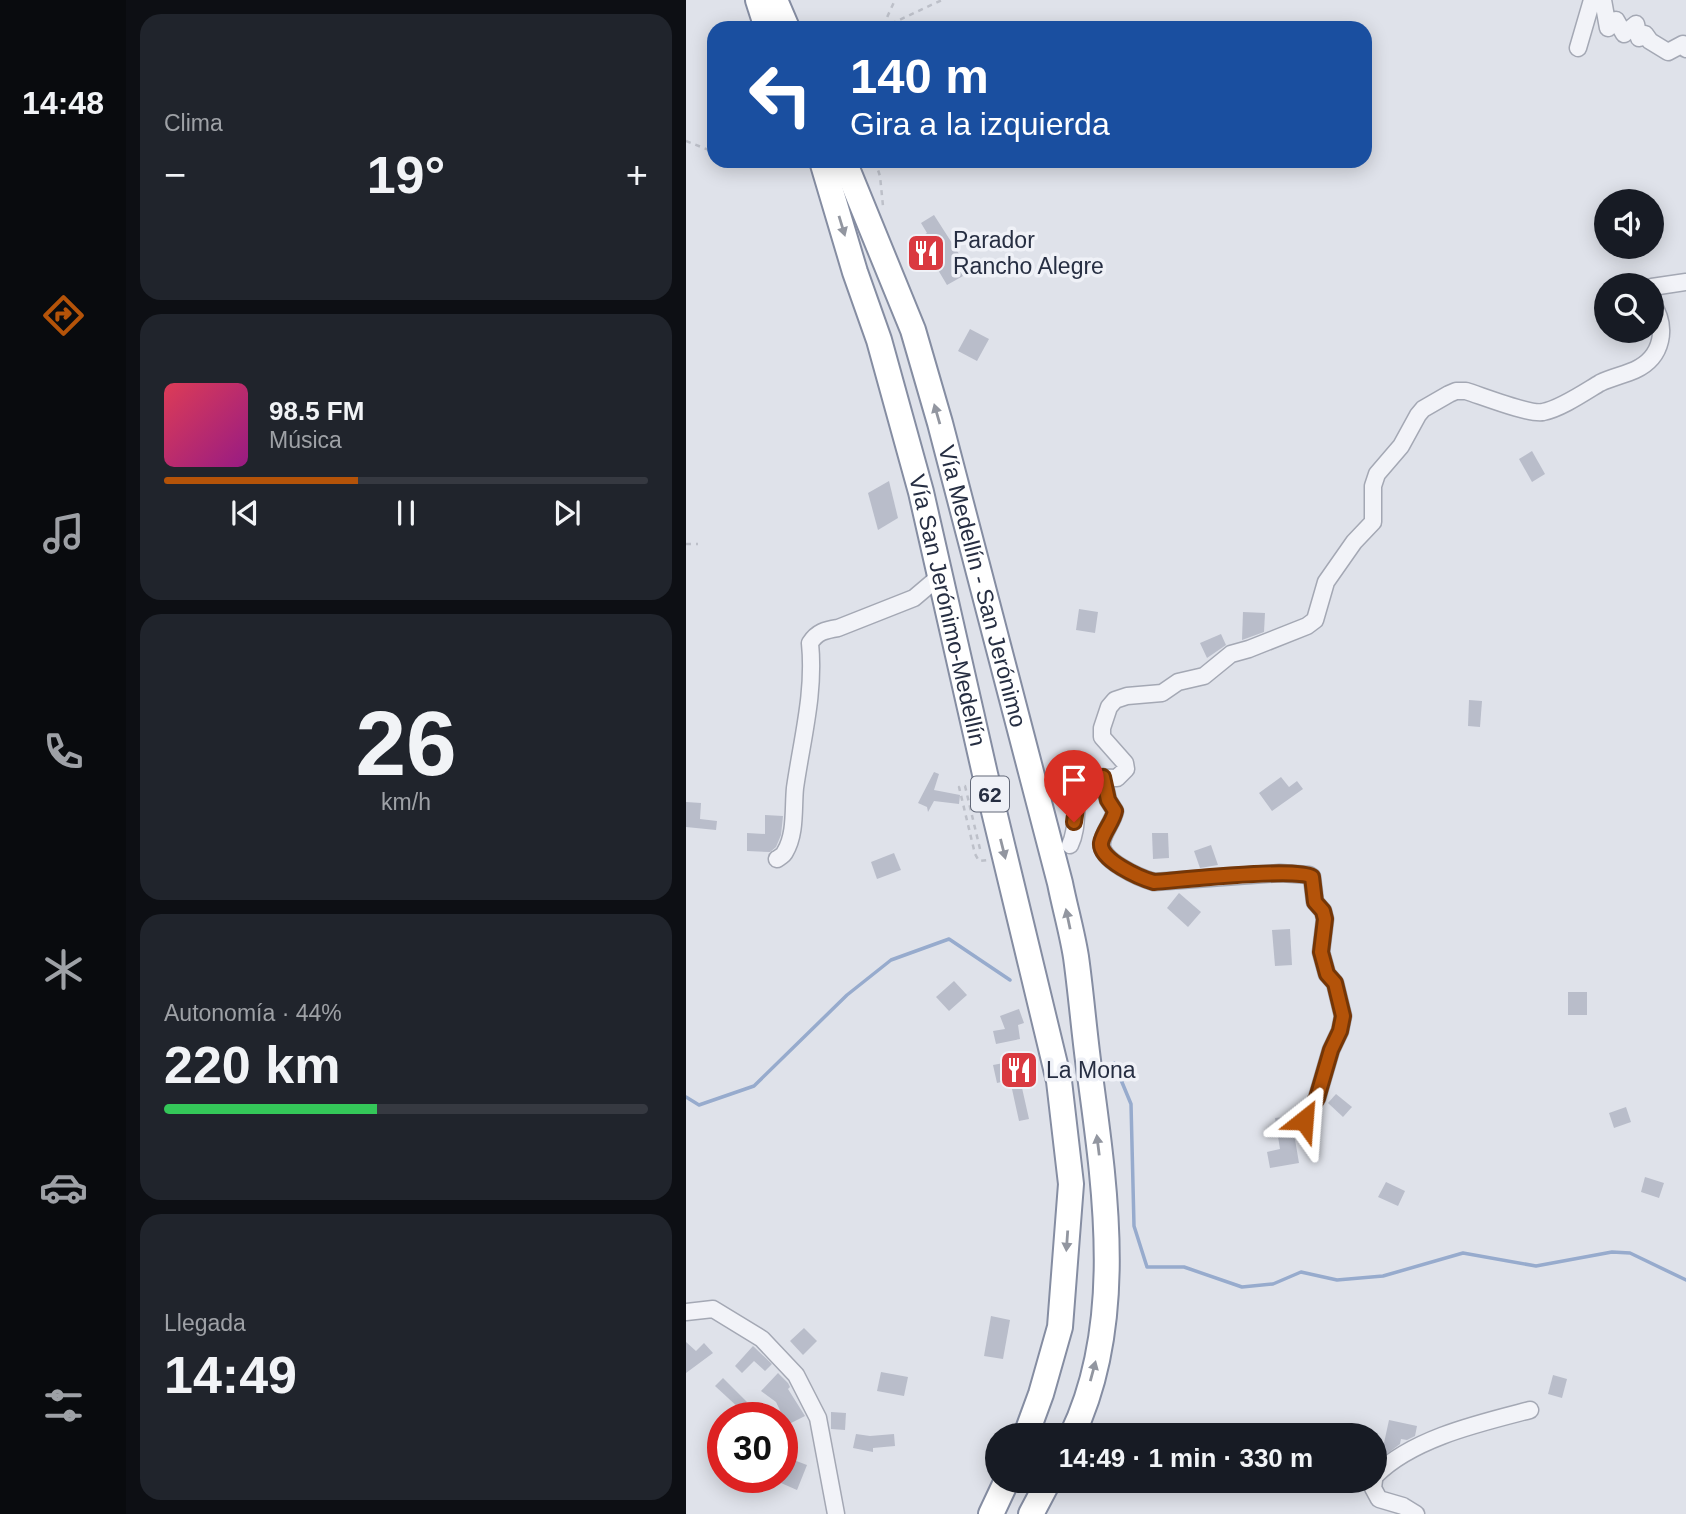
<!DOCTYPE html>
<html lang="es">
<head>
<meta charset="utf-8">
<style>
  body { margin:0; font-family:Helvetica,sans-serif; background:#20242c; color:#f1f3f6; height:100vh; display:flex; flex-direction:column; font-size:26px; white-space:nowrap }
  * { box-sizing:border-box; margin:0 }
  p { font-size:23px; color:#9ea1a6 }
  .icon { flex:none; width:38px; height:38px; fill:none; stroke:currentColor; stroke-width:2; stroke-linecap:round; stroke-linejoin:round }
  .map { position:relative; flex:1; overflow:hidden }
  .side { display:flex; flex-direction:column; gap:14px; padding:14px; background:#0d0f14; width:560px }
  .side>* { flex:none }
  .top-card { position:absolute; left:21px; top:21px; width:665px; height:147px; border-radius:21px; box-shadow:0 4px 18px #0003; background:#1a4fa0; color:#fff; overflow:hidden }
  .fabs { position:absolute; left:908px; top:189px; display:grid; gap:14px }
  .fabs a { display:grid; place-items:center; width:70px; height:70px; border-radius:50%; background:#171b24; box-shadow:0 4px 18px #0003; font-size:35px }
  .speed { position:absolute; left:21px; top:1402px; display:flex; gap:14px; font-size:35px; font-weight:700; text-align:center }
  .speed>* { display:grid; place-content:center; width:91px; height:91px; border-radius:50%; background:#171b24; box-shadow:0 4px 18px #0003; line-height:1 }
  .speed .limit { border:10px solid #d22; background:#fff; color:#111 }
  .pin { position:absolute; display:grid; place-items:center; width:60px; height:60px; color:#fff; margin:-72px -30px; border-radius:50% 50% 50% 0; rotate:-45deg; box-shadow:0 0 7px #0007 }
  .pin .icon { rotate:45deg }
  .me { position:absolute; width:77px; margin:-38px; rotate:28deg; stroke-linejoin:round; filter:drop-shadow(0 0 5px #0008) }
  .turn { display:flex; align-items:center; gap:24px; height:147px; padding:0 28px; font-size:32px }
  .turn .icon { width:91px; height:91px; stroke-width:2.5 }
  .turn b { display:block; font-size:49px; line-height:60px }
  .big { font-size:52px; font-weight:700; line-height:1.1 }
  .side .widget { flex:1; display:flex; flex-direction:column; justify-content:center; gap:10px; min-width:0; padding:0 24px; border-radius:21px; background:#20242c }
  .side .dial { align-items:center; gap:0 }
  .dial b { font-size:91px; line-height:1 }
  .song { display:flex; align-items:center; gap:21px }
  .cover { width:84px; height:84px; border-radius:10px; background:linear-gradient(135deg,hsl(350 70% 55%),hsl(310 70% 35%)) }
  .played { height:7px; border-radius:4px; background:linear-gradient(90deg,#b45309 40%,#363941 40%) }
  .keys { display:flex; justify-content:space-around; direction:ltr }
  .heat { display:flex; justify-content:space-between; align-items:center; font-size:38px; direction:ltr }
  .charge { height:10px; border-radius:5px; background:linear-gradient(90deg,#34c759 44%,#363941 0) }
  .trip { position:absolute; left:299px; top:1423px; width:402px; height:70px; border-radius:35px; background:#171b24; box-shadow:0 4px 18px #0003; font-weight:700; line-height:70px; text-align:center }
  main { display:flex; flex:1; min-height:0 }
  .dock { display:flex; flex-direction:column; width:126px; justify-content:space-around; align-items:center; background:#090b0e; color:#9ea1a6 }
  .dock .icon { width:49px; height:49px }
  .dock .current { color:#b45309 }
  .dock b { font-size:32px; color:#f1f3f6 }
  .map>svg:first-child { display:block }
</style>
</head>
<body>
<main>
<nav class="dock">
<b>14:48</b>
<svg class="icon current" aria-label="directions" viewBox="0 0 24 24"><path d="M12 3l9 9-9 9-9-9zM9 14v-3h6M13 9l2 2-2 2"/></svg>
<svg class="icon" aria-label="music" viewBox="0 0 24 24"><path d="M9 18V5l10-2v13"/><circle cx="6" cy="18" r="3"/><circle cx="16" cy="16" r="3"/></svg>
<svg class="icon" aria-label="phone" viewBox="0 0 24 24"><path d="M5 4h4l2 5-3 2q2 4 5 5l2-3 5 2v4C11 20 4 13 5 4z"/></svg>
<svg class="icon" aria-label="climate" viewBox="0 0 24 24"><path d="M12 3v18M4 7l16 10M4 17L20 7"/></svg>
<svg class="icon" aria-label="car" viewBox="0 0 24 24"><path d="M5 17H2v-5l4-1 3-4h7l3 4 3 1v5h-3M9 17h6M6 11h13"/><circle cx="7" cy="17" r="2"/><circle cx="17" cy="17" r="2"/></svg>
<svg class="icon" aria-label="filters" viewBox="0 0 24 24"><path d="M4 7h16M4 17h16"/><circle cx="9" cy="7" r="2"/><circle cx="15" cy="17" r="2"/></svg>
</nav>
<section class="side">
<div class="widget"><p>Clima</p>
<div class="heat"><a>−</a><b class="big">19°</b><a>+</a></div>
</div>
<div class="widget">
<div class="song"><i class="cover"></i><div><b>98.5 FM</b><p>Música</p></div></div>
<div class="played"></div>
<div class="keys"><svg class="icon" aria-label="previous" viewBox="0 0 24 24"><path d="M18 5L8 12l10 7zM5 5v14"/></svg><svg class="icon" aria-label="pause" viewBox="0 0 24 24"><path d="M8 5v14M16 5v14"/></svg><svg class="icon" aria-label="next" viewBox="0 0 24 24"><path d="M6 5l10 7-10 7zM19 5v14"/></svg></div>
</div>
<div class="widget dial"><b>26</b><p>km/h</p></div>
<div class="widget"><p>Autonomía · 44%</p><b class="big">220 km</b><div class="charge"></div></div>
<div class="widget"><p>Llegada</p><b class="big">14:49</b></div>
</section>
<div class="map">
<svg width="1000" height="1514" viewBox="0 0 1000 1514">
  <rect width="100%" height="100%" fill="#dfe2ea"/>
  <g fill="none" stroke-linecap="round" stroke-linejoin="round">
    <g stroke="#97abcd" stroke-width="3.5">
      <path d="M 428,1063 L 445,1104 L 448,1226 L 461,1267 L 498,1267 L 556,1287 L 587,1284 L 615,1272 L 651,1280 L 697,1276 L 777,1253 L 850,1266 L 926,1252 L 944,1253 L 1000,1280"/>
      <path d="M 0,1097 L 13,1105 L 68,1086 L 161,995 L 205,960 L 263,939 L 324,980"/>
    </g>
  </g>
  <g fill="#b9bdca">
    <path d="M 248,215 L 273,254 L 267,258 L 277,276 L 261,285 L 233,238 L 241,233 L 235,223 Z"/>
    <path d="M 284,329 L 303,339 L 291,361 L 272,351 Z"/>
    <path d="M 846,451 L 859,474 L 846,482 L 833,459 Z"/>
    <path d="M 203,481 L 212,518 L 192,530 L 182,493 Z"/>
    <path d="M 393,609 L 412,612 L 409,633 L 390,630 Z"/>
    <path d="M 557,612 L 579,613 L 578,632 L 556,640 Z"/>
    <path d="M 535,634 L 540,645 L 521,658 L 514,643 Z"/>
    <path d="M 783,700 L 796,701 L 794,727 L 782,726 Z"/>
    <path d="M 248,772 L 253,774 L 248,790 L 274,795 L 273,804 L 248,801 L 242,812 L 241,807 L 232,803 Z"/>
    <path d="M 595,777 L 603,787 L 611,781 L 617,789 L 586,811 L 573,793 Z"/>
    <path d="M 0,802 L 15,803 L 14,819 L 31,821 L 30,830 L 0,827 Z"/>
    <path d="M 79,815 L 97,816 L 95,835 L 90,847 L 84,852 L 61,851 L 61,833 L 79,834 Z"/>
    <path d="M 466,833 L 482,833 L 483,858 L 467,859 Z"/>
    <path d="M 525,845 L 532,865 L 514,868 L 508,851 Z"/>
    <path d="M 208,853 L 215,870 L 191,879 L 185,862 Z"/>
    <path d="M 493,893 L 515,912 L 502,927 L 481,908 Z"/>
    <path d="M 604,929 L 606,965 L 589,966 L 586,930 Z"/>
    <path d="M 268,981 L 281,995 L 263,1011 L 250,997 Z"/>
    <rect x="882" y="992" width="19" height="23"/>
    <path d="M 333,1009 L 338,1023 L 332,1025 L 334,1039 L 310,1044 L 307,1031 L 319,1029 L 314,1016 Z"/>
    <path d="M 339,1059 L 342,1077 L 334,1079 L 343,1119 L 333,1121 L 324,1080 L 311,1083 L 307,1065 Z"/>
    <path d="M 650,1094 L 666,1107 L 657,1117 L 642,1103 Z"/>
    <path d="M 940,1107 L 945,1122 L 928,1128 L 923,1113 Z"/>
    <path d="M 605,1116 L 613,1163 L 584,1168 L 581,1152 L 594,1149 L 589,1118 Z"/>
    <path d="M 959,1177 L 978,1183 L 973,1198 L 955,1192 Z"/>
    <path d="M 700,1182 L 719,1191 L 712,1206 L 692,1197 Z"/>
    <path d="M 305,1316 L 324,1320 L 317,1359 L 298,1356 Z"/>
    <path d="M 118,1328 L 131,1341 L 117,1355 L 104,1341 Z"/>
    <path d="M 0,1342 L 10,1351 L 18,1343 L 27,1353 L 0,1373 Z"/>
    <path d="M 67,1346 L 86,1364 L 79,1371 L 68,1361 L 56,1373 L 49,1366 Z"/>
    <path d="M 195,1372 L 222,1377 L 218,1396 L 191,1391 Z"/>
    <path d="M 92,1373 L 102,1383 L 104,1387 L 102,1389 L 119,1416 L 101,1425 L 90,1402 L 75,1391 Z"/>
    <path d="M 867,1375 L 881,1379 L 876,1398 L 862,1394 Z"/>
    <path d="M 37,1378 L 61,1402 L 54,1409 L 29,1386 Z"/>
    <path d="M 145,1412 L 160,1413 L 159,1430 L 145,1429 Z"/>
    <path d="M 703,1420 L 731,1426 L 729,1436 L 721,1440 L 715,1439 L 714,1444 L 690,1462 L 690,1440 L 698,1443 Z"/>
    <path d="M 170,1434 L 184,1436 L 208,1434 L 209,1446 L 187,1448 L 187,1452 L 167,1448 Z"/>
    <path d="M 105,1459 L 121,1465 L 111,1490 L 95,1483 Z"/>
  </g>
  <g fill="none" stroke-linecap="round" stroke-linejoin="round">
    <defs>
      <g id="minor">
        <path d="M 917,0 L 922,28 L 930,20 L 938,34 L 950,24 L 953,38 L 959,34 L 964,41 L 982,52 L 997,44 L 1000,49"/>
        <path d="M 892,48 L 906,0"/>
        <path d="M 966,287 L 1000,282"/>
        <path d="M 417,777 L 422,800 L 429,811 C 427,822 417,832 416,843 C 413,860 454,878 468,882 L 594,873 L 623,875 L 626,877 L 629,902 L 637,911 L 639,919 L 635,952 L 641,974 L 649,983 L 657,1016 L 654,1031 L 645,1050 L 631,1098 L 618,1120"/>
        <path d="M 384,845 C 399,815 374,774 431,778 L 440,769 L 439,763 L 416,737 L 416,728 L 423,707 L 429,700 L 441,696 L 476,693 L 492,682 L 518,676 L 545,654 L 563,649 L 621,626 L 629,620 L 640,582 L 668,542 L 687,522 L 687,486 L 691,474 L 715,446 L 732,415 L 737,409 L 763,394 L 770,391 L 780,391 C 796,396 844,415 857,412 C 874,409 899,392 914,383 C 926,377 938,375 949,370 C 977,357 982,327 966,303"/>
        <path d="M 91,859 C 94,857 98,855 99,852 C 110,834 107,808 109,788 C 116,739 129,693 124,643 C 131,632 139,630 152,628 L 228,598 L 254,576"/>
        <path d="M 0,1312 L 27,1309 L 76,1339 L 110,1375 L 132,1418 L 150,1514"/>
        <path d="M 690,1475 C 727,1438 794,1423 844,1410"/>
        <path d="M 688,1480 L 687,1488 L 693,1499 L 717,1506 L 730,1514"/>
      </g>
      <g id="highway">
        <path d="M 72,0 L 81,28"/>
        <path d="M 89,0 L 101,28"/>
        <path id="s1" d="M 136,161 L 169,272 L 193,340 L 235,492 L 299,774 L 373,1081 L 385,1184 L 374,1327 L 355,1394 L 340,1435"/>
        <path id="s2" d="M 158,161 L 227,330 L 254,423 L 374,883 C 379,908 386,932 390,957 C 395,993 398,1031 403,1068 C 419,1187 440,1323 386,1435"/>
        <path d="M 305,1514 L 321,1480"/>
        <path d="M 345,1514 L 363,1480"/>
      </g>
    </defs>
    <use href="#minor" stroke="#a4a8b4" stroke-width="19"/>
    <use href="#highway" stroke="#858da2" stroke-width="28"/>
    <g stroke="#bdc0c9" stroke-width="2.5" stroke-dasharray="5 5" stroke-linecap="butt">
      <path d="M 197,26 L 209,0"/>
      <path d="M 196,28 L 256,0"/>
      <path d="M 0,141 L 28,152"/>
      <path d="M 189,161 L 194,176 L 197,206"/>
      <path d="M 0,544 L 12,544"/>
      <path d="M 294,849 L 279,786 L 273,787 L 289,854 L 293,861 L 302,860"/>
    </g>
    <use href="#minor" stroke="#f2f3f8" stroke-width="16"/>
    <use href="#highway" stroke="#fff" stroke-width="24"/>
  </g>
  <defs><path id="oneway-solid" d="M-6-.8H1V-3.2L6.5 0L1 3.2V.8H-6Z" transform="scale(1.75)"/></defs>
  <g fill="#9296a0">
    <use href="#oneway-solid" transform="translate(156 226) rotate(73)"/>
    <use href="#oneway-solid" transform="translate(251 414) rotate(-106)"/>
    <use href="#oneway-solid" transform="translate(317 849) rotate(76)"/>
    <use href="#oneway-solid" transform="translate(382 919) rotate(-102)"/>
    <use href="#oneway-solid" transform="translate(412 1145) rotate(-97)"/>
    <use href="#oneway-solid" transform="translate(381 1241) rotate(94)"/>
    <use href="#oneway-solid" transform="translate(407 1371) rotate(-75)"/>
  </g>
  <g fill="none" stroke-linecap="round" stroke-linejoin="round">
    <defs>
      <path id="route" d="M 388,822 C 391,801 392,782 417,777 L 422,800 L 429,811 C 427,822 417,832 415,843 C 413,860 454,878 468,882 C 495,880 609,867 626,877 L 629,902 L 637,911 L 639,919 L 635,952 L 641,974 L 649,983 L 657,1016 L 654,1031 L 645,1050 L 631,1098 L 618,1120"/>
    </defs>
    <use href="#route" stroke="#753606" stroke-width="18"/>
    <use href="#route" stroke="#b45309" stroke-width="12"/>
  </g>
  <defs>
    <symbol id="restaurant-square" viewBox="-11 -11 22 22"><rect x="-9" y="-9" width="18" height="18" rx="4" fill="#da3940" stroke="#eff1f7"/><path d="M-5-6h1v4h1v-4h1v4h1v-4h1v5L-1.5 .5V6h-2V.5L-5-1ZM5-6V6H3V1.5H1.5Q1.5-4 5-6Z" fill="#fff"/></symbol>
  </defs>
  <g fill-rule="evenodd">
    <use href="#restaurant-square" x="218" y="231" width="44" height="44"/>
    <use href="#restaurant-square" x="311" y="1048" width="44" height="44"/>
  </g>
  <g text-anchor="middle" dominant-baseline="central" stroke-width="7" stroke-linejoin="round" paint-order="stroke">
    <rect fill="#eff1f7" stroke="#626878" stroke-width="2" x="285" y="776.5" width="38" height="35" rx="5"/>
    <g font-size="21" font-weight="bold" fill="#262e42">
      <text x="304" y="794">62</text>
    </g>
    <g font-size="23" fill="#262e42" stroke="#eff1f7" text-anchor="start">
      <text x="267" y="240">Parador<tspan x="267" dy="26">Rancho Alegre</tspan></text>
      <text x="360" y="1070">La Mona</text>
    </g>
    <g font-size="23" fill="#262e42" stroke="#eff1f7">
      <text stroke="none"><textPath href="#s2" startOffset="448">Vía Medellín - San Jerónimo</textPath></text>
      <text stroke="none"><textPath href="#s1" startOffset="467">Vía San Jerónimo-Medellín</textPath></text>
    </g>
  </g>
</svg>
<div class="fabs">
<a><svg class="icon" aria-label="sound" viewBox="0 0 24 24"><path d="M4 9h4l5-4v14l-5-4H4zM17 9q2 3 0 6"/></svg></a>
<a><svg class="icon" aria-label="search" viewBox="0 0 24 24"><circle cx="10" cy="10" r="6"/><path d="M15 15l6 6"/></svg></a>
</div>
<div class="speed"><div class="limit">30</div></div>
<div class="pin" style="left:388px;top:822px;background:#d93025"><svg class="icon" aria-label="arrive" viewBox="0 0 24 24"><path d="M6 21V4h12l-3 4 3 4H6"/></svg></div>
<svg class="me" style="left:618px;top:1120px" viewBox="-20 -20 40 40"><path d="M0-17L14 15 0 8-14 15z" fill="#b45309" stroke="#fff" stroke-width="4"/></svg>
<div class="trip">14:49 · 1 min · 330 m</div>
<div class="top-card">
<div class="turn"><svg class="icon" aria-label="left" viewBox="0 0 24 24"><path d="M17 20v-9H6M10 6l-5 5 5 5"/></svg><div><b>140 m</b>Gira a la izquierda</div></div>
</div>
</div>
</main>
</body>
</html>
